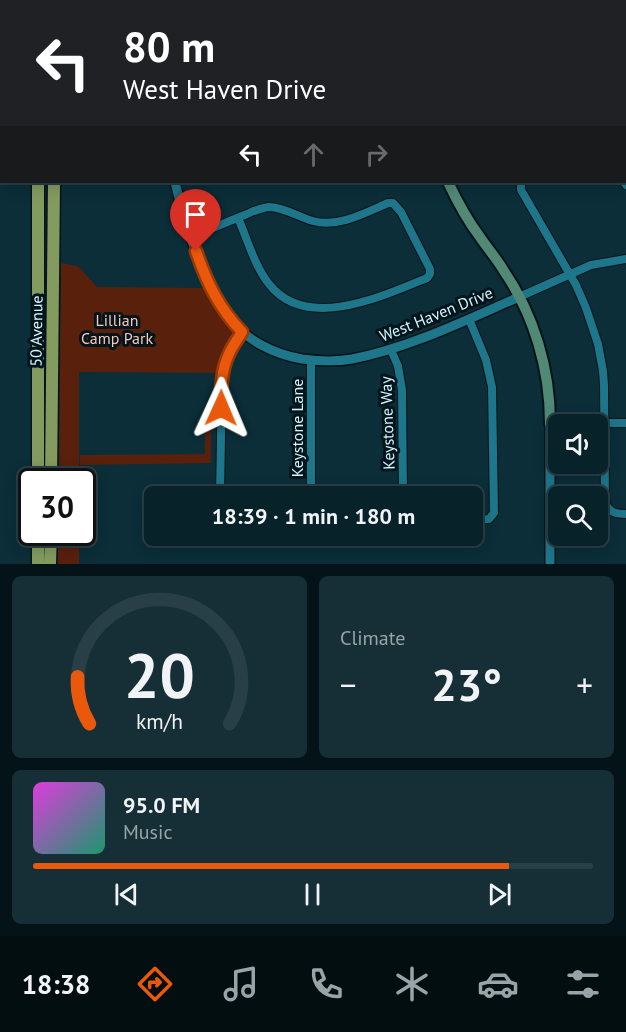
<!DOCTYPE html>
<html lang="en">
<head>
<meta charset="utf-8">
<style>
  body { margin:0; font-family:"PT Sans",sans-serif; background:#162f36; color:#f1f3f6; height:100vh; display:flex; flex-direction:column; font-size:22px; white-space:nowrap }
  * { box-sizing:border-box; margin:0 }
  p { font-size:20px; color:#98a4a8 }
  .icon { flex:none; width:33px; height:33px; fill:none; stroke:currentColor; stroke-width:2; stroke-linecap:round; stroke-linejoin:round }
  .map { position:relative; height:564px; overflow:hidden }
  .drawer { display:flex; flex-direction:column; gap:12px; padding:12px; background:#041317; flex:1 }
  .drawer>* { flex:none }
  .guide { position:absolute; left:0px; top:0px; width:627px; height:183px; box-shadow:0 3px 15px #0003,0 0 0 2px #293f47; background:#202124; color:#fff; overflow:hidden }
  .buttons { position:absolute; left:548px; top:414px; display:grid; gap:12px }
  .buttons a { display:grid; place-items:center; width:60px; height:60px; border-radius:9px; background:#08222a; box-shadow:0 3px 15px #0003,0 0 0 2px #293f47; font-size:30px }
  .speed { position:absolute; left:18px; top:468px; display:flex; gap:12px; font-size:30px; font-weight:700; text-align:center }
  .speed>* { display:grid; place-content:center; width:78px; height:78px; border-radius:50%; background:#08222a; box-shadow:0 3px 15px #0003,0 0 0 2px #293f47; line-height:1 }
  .speed .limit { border:3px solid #111; border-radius:9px; background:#fff; color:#111 }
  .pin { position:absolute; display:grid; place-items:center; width:51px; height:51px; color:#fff; margin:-62px -26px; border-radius:50% 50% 50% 0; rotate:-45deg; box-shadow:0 0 6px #0007 }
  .pin .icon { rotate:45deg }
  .me { position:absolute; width:66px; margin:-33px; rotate:1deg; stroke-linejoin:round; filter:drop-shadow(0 0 4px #0008) }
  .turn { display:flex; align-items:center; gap:21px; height:126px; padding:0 24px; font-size:27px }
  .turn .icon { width:78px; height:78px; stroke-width:2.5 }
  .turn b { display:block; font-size:42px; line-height:51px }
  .lanes { display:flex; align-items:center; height:57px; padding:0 24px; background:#0003; justify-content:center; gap:30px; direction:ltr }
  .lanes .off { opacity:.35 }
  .big { font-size:45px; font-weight:700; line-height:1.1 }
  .drawer .card { flex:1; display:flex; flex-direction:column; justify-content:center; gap:9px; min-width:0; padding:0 21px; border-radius:9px; background:#162f36 }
  .drawer .dial { align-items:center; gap:0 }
  .dial svg { height:156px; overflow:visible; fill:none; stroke:#293f47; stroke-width:7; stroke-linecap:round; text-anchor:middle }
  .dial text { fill:#f1f3f6; stroke:none }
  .song { display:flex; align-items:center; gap:18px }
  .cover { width:72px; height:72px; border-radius:9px; background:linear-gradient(135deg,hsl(300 70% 55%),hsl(160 70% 35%)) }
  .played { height:6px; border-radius:3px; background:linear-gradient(90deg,#ea580c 85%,#293f47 85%) }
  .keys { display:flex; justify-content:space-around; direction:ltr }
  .heat { display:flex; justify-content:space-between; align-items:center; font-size:33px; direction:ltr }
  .drawer .tiles { flex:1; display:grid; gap:12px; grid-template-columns:1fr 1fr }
  .card:last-child { grid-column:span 2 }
  .trip { position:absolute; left:144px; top:486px; width:339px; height:60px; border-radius:9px; background:#08222a; box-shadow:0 3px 15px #0003,0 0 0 2px #293f47; font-weight:700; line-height:60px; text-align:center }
  .menu { display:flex; height:96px; justify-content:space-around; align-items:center; background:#030e11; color:#98a4a8 }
  .menu .icon { width:42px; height:42px }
  .menu .on { color:#ea580c }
  .menu b { font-size:27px; color:#f1f3f6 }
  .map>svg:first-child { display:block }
</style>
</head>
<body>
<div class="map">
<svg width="626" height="564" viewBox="0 0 626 564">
  <rect width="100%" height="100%" fill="#0b2e38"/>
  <g fill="#59200c">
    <path d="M 61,263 L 78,266 L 97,287 L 211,288 L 242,332 L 223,373 L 79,372 L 79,481 L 59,482 Z"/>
    <path d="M 205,418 L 211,418 L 211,463 L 80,465 L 80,455 L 205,454 Z"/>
    <rect x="58" y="533" width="21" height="31"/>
  </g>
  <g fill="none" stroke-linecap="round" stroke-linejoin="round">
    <defs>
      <g id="minor">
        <path d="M 133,0 L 133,2"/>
        <path d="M 105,2 L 105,0"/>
        <path d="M 521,182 L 521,190 L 524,195 L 576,285 L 586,308 L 598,344 L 603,371 L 604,385 L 605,500 C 607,512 615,514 626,514"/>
        <path d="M 624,182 L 626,185"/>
        <path d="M 191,237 C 208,230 225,223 242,216 C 250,213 259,208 269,207 C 283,207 299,217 313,221 C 338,228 365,213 388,203 L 393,203 L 401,212 L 430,269 L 430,274 L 427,278 C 383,296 306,332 269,284 C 255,267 247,238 238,218"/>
        <path d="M 519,297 L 591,265 L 626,259"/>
        <path d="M 469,319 L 486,360 L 492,387 L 494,513 L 489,519 L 472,520"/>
        <path d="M 391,350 L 398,366 L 402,390 L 403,496"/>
        <path d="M 550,423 L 626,423"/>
        <path d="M 220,496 L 222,378 L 228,355 L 242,332"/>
        <path d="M 311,496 L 311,360"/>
      </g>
      <g id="tertiary">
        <path d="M 168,2 L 168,0"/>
        <path d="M 0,168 L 2,168"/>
        <path d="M 175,182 C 183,217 194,252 210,285 C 215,296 220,308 228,317 C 246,340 273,354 302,359 C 318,361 336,362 352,359 C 409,348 466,320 519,297"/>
        <path d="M 550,423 L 550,564"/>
      </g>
      <g id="secondary">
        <path d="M 408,0 L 408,2"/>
        <path d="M 448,182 C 457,201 467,220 480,237 C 488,249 497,259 504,271 C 534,315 550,369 550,423"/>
      </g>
      <g id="primary">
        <path d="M 38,2 L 38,0"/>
        <path d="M 55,2 L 55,0"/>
        <path d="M 38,182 L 38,482"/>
        <path d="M 51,482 L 54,182"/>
        <path d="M 38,532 L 38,564"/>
        <path d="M 50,564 L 51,532"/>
      </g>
    </defs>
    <use href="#minor" stroke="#071419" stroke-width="10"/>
    <use href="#tertiary" stroke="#071419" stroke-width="12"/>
    <use href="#secondary" stroke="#071419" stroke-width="14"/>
    <use href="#primary" stroke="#071419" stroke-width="15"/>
    <use href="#minor" stroke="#1e768b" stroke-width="8"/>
    <use href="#tertiary" stroke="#1e768b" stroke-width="9"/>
    <use href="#secondary" stroke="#518975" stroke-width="10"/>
    <use href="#primary" stroke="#849b60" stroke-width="12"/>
  </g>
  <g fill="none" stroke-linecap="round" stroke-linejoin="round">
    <defs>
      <path id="route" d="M 196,251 C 207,283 219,308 242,332 C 238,339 232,346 229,354 C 221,370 221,389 221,408"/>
    </defs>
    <use href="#route" stroke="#983908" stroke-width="15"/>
    <use href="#route" stroke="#ea580c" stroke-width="10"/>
  </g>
  <g text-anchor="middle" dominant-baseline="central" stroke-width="6" stroke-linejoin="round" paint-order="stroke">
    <g font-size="16" fill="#d7f4fd" stroke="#01151c">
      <text transform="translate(436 314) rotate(-22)">West Haven Drive</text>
      <text transform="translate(36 331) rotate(-89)">50 Avenue</text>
      <text transform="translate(387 423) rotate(-92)">Keystone Way</text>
      <text transform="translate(297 428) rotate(-90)">Keystone Lane</text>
    </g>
    <g font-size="16" fill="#fdc6b4" stroke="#01151c">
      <text x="117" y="320">Lillian<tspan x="117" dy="18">Camp Park</tspan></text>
    </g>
  </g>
</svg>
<div class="buttons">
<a><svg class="icon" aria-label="sound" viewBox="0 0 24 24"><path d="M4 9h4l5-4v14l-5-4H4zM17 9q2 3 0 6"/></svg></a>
<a><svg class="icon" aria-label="search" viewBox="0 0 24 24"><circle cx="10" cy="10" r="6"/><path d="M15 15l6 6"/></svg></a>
</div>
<div class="speed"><div class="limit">30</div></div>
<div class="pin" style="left:196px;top:251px;background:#d93025"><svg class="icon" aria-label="arrive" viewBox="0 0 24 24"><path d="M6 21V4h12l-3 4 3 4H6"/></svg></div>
<svg class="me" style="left:221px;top:408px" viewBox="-20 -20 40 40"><path d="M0-17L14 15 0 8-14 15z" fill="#ea580c" stroke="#fff" stroke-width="4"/></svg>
<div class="trip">18:39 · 1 min · 180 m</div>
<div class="guide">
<div class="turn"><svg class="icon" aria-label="left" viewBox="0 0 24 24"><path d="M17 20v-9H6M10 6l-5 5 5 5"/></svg><div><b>80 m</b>West Haven Drive</div></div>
<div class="lanes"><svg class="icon" aria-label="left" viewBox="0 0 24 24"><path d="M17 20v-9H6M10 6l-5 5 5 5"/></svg><svg class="icon off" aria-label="ahead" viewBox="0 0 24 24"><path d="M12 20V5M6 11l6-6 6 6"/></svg><svg class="icon off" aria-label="right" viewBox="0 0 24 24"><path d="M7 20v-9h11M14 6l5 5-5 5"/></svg></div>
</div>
</div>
<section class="drawer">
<div class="tiles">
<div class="card dial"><svg viewBox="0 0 100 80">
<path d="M14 69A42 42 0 1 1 86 69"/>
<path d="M14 69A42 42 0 0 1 8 45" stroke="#ea580c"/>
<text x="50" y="56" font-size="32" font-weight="700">20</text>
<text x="50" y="72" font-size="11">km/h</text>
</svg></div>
<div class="card"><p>Climate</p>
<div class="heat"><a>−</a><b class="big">23°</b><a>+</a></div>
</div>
<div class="card">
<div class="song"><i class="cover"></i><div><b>95.0 FM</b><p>Music</p></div></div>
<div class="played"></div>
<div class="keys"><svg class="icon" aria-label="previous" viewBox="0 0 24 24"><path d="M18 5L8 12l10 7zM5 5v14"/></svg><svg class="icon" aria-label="pause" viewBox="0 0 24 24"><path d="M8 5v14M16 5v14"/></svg><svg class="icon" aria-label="next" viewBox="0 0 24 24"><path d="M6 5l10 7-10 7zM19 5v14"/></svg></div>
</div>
</div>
</section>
<nav class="menu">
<b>18:38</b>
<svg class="icon on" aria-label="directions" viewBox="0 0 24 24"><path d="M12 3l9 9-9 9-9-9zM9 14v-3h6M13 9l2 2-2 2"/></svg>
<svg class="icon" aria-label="music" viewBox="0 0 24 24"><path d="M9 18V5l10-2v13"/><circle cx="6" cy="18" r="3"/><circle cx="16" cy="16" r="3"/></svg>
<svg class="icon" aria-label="phone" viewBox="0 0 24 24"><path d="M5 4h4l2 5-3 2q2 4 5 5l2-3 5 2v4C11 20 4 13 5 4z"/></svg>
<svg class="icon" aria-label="climate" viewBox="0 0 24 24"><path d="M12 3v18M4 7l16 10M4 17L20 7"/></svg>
<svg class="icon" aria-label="car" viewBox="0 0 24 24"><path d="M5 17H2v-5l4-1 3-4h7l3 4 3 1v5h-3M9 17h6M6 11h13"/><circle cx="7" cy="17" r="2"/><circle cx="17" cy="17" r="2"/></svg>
<svg class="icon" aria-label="filters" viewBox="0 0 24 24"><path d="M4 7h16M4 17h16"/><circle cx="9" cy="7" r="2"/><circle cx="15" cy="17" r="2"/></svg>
</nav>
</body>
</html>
